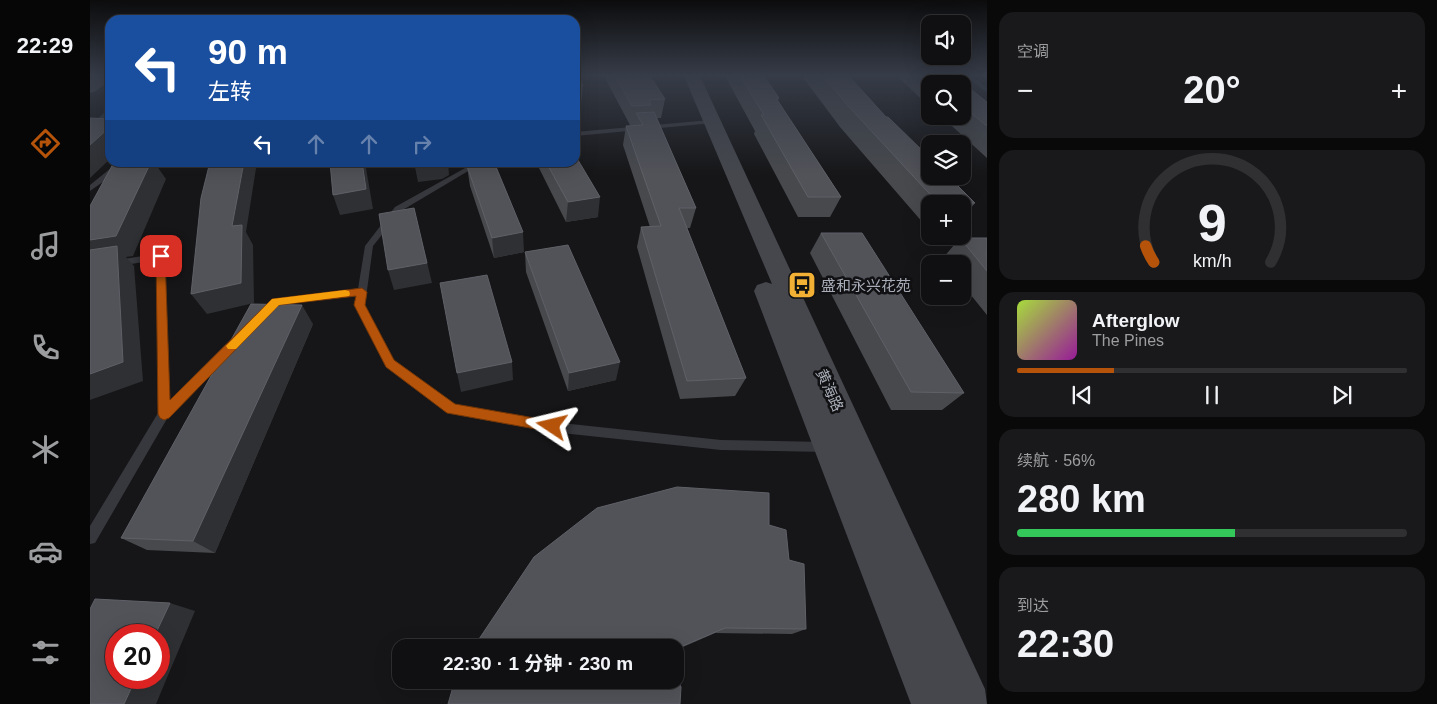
<!DOCTYPE html>
<html lang="zh">
<head>
<meta charset="utf-8">
<style>
  body { margin:0; font-family:Arial,"Noto Sans SC",sans-serif; background:#19191b; color:#f1f3f6; height:100vh; display:flex; flex-direction:column; font-size:19px; white-space:nowrap }
  * { box-sizing:border-box; margin:0 }
  p { font-size:16px; color:#9c9d9f }
  .icon { flex:none; width:28px; height:28px; fill:none; stroke:currentColor; stroke-width:2; stroke-linecap:round; stroke-linejoin:round }
  .map { position:relative; flex:1; overflow:hidden }
  .drawer { display:flex; flex-direction:column; gap:12px; padding:12px; background:#09090a; width:450px }
  .drawer>* { flex:none }
  .guide { position:absolute; left:15px; top:15px; width:475px; height:152px; border-radius:15px; box-shadow:0 5px 20px #0002,0 0 0 1px #303032; background:#1a4fa0; color:#fff; overflow:hidden }
  .fabs { position:absolute; left:831px; top:15px; display:grid; gap:10px }
  .fabs a { display:grid; place-items:center; width:50px; height:50px; border-radius:10px; background:#101012; box-shadow:0 5px 20px #0002,0 0 0 1px #303032; font-size:25px }
  .speed { position:absolute; left:15px; top:624px; display:flex; gap:10px; font-size:25px; font-weight:700; text-align:center }
  .speed>* { display:grid; place-content:center; width:65px; height:65px; border-radius:50%; background:#101012; box-shadow:0 5px 20px #0002,0 0 0 1px #303032; line-height:1 }
  .speed .limit { border:8px solid #d22; background:#fff; color:#111 }
  .pin { position:absolute; display:grid; place-items:center; width:42px; height:42px; color:#fff; margin:-21px; border-radius:10px; box-shadow:0 2px 8px #0006 }
  .me { position:absolute; width:55px; margin:-28px; rotate:280deg; stroke-linejoin:round; filter:drop-shadow(0 0 4px #0008) }
  .turn { display:flex; align-items:center; gap:18px; height:105px; padding:0 20px; font-size:22px }
  .turn .icon { width:65px; height:65px; stroke-width:2.5 }
  .turn b { display:block; font-size:35px; line-height:42px }
  .lanes { display:flex; align-items:center; height:48px; padding:0 20px; background:#0003; justify-content:center; gap:25px; direction:ltr }
  .lanes .off { opacity:.35 }
  .big { font-size:38px; font-weight:700; line-height:1.1 }
  .drawer .card { flex:1; display:flex; flex-direction:column; justify-content:center; gap:8px; min-width:0; padding:0 18px; border-radius:15px; background:#19191b }
  .drawer .dial { align-items:center; gap:0 }
  .dial svg { height:130px; overflow:visible; fill:none; stroke:#303032; stroke-width:7; stroke-linecap:round; text-anchor:middle }
  .dial text { fill:#f1f3f6; stroke:none }
  .song { display:flex; align-items:center; gap:15px }
  .cover { width:60px; height:60px; border-radius:8px; background:linear-gradient(135deg,hsl(80 70% 55%),hsl(300 70% 35%)) }
  .played { height:5px; border-radius:2px; background:linear-gradient(90deg,#b45309 25%,#303032 25%) }
  .keys { display:flex; justify-content:space-around; direction:ltr }
  .heat { display:flex; justify-content:space-between; align-items:center; font-size:28px; direction:ltr }
  .charge { height:8px; border-radius:4px; background:linear-gradient(90deg,#34c759 56%,#303032 0) }
  .trip { position:absolute; left:302px; top:639px; width:292px; height:50px; border-radius:15px; background:#101012; box-shadow:0 5px 20px #0002,0 0 0 1px #303032; font-weight:700; line-height:50px; text-align:center }
  main { display:flex; flex:1; min-height:0 }
  .tabs { display:flex; flex-direction:column; width:90px; justify-content:space-around; align-items:center; background:#060607; color:#9c9d9f }
  .tabs .icon { width:35px; height:35px }
  .tabs .current { color:#b45309 }
  .tabs b { font-size:22px; color:#f1f3f6 }
  .map>svg:first-child { display:block }
</style>
</head>
<body>
<main>
<nav class="tabs">
<b>22:29</b>
<svg class="icon current" aria-label="directions" viewBox="0 0 24 24"><path d="M12 3l9 9-9 9-9-9zM9 14v-3h6M13 9l2 2-2 2"/></svg>
<svg class="icon" aria-label="music" viewBox="0 0 24 24"><path d="M9 18V5l10-2v13"/><circle cx="6" cy="18" r="3"/><circle cx="16" cy="16" r="3"/></svg>
<svg class="icon" aria-label="phone" viewBox="0 0 24 24"><path d="M5 4h4l2 5-3 2q2 4 5 5l2-3 5 2v4C11 20 4 13 5 4z"/></svg>
<svg class="icon" aria-label="climate" viewBox="0 0 24 24"><path d="M12 3v18M4 7l16 10M4 17L20 7"/></svg>
<svg class="icon" aria-label="car" viewBox="0 0 24 24"><path d="M5 17H2v-5l4-1 3-4h7l3 4 3 1v5h-3M9 17h6M6 11h13"/><circle cx="7" cy="17" r="2"/><circle cx="17" cy="17" r="2"/></svg>
<svg class="icon" aria-label="filters" viewBox="0 0 24 24"><path d="M4 7h16M4 17h16"/><circle cx="9" cy="7" r="2"/><circle cx="15" cy="17" r="2"/></svg>
</nav>
<div class="map">
<svg width="897" height="704" viewBox="0 0 897 704">
  <rect width="100%" height="100%" fill="#161618"/>
  <g fill="none" stroke-linecap="round" stroke-linejoin="round">
    <path stroke="#2c353c" stroke-width="4" d="M 878,76 L 897,90"/>
    <path fill="#2c353c" fill-rule="evenodd" d="M 20,111 L 20,122 L 5,135 L 0,136 L 0,125 L 15,112 Z"/>
    <g fill="#37383d" fill-rule="evenodd">
      <path d="M 621,120 L 623,121 L 623,123 L 485,136 L 485,132 Z"/>
      <path d="M 34,162 L 43,162 L 27,172 L 0,191 L 0,185 L 21,168 Z"/>
      <path d="M 386,162 L 397,162 L 385,167 L 311,211 L 283,246 L 275,305 L 304,361 L 365,405 L 462,422 L 631,440 L 736,442 L 740,443 L 742,447 L 740,451 L 736,452 L 631,450 L 462,432 L 362,414 L 296,367 L 265,305 L 267,296 L 189,305 L 176,316 L 170,316 L 168,314 L 170,312 L 186,299 L 268,289 L 275,246 L 305,207 Z"/>
      <path d="M 71,253 L 75,256 L 79,402 L 136,344 L 144,344 L 145,347 L 78,417 L 5,543 L 0,544 L 0,526 L 68,413 L 67,260 L 28,266 L 24,263 L 28,260 Z"/>
    </g>
    <g fill="#45474d" fill-rule="evenodd">
      <path d="M 5,76 L 20,76 L 20,80 L 6,91 L 0,93 L 0,80 Z"/>
      <path d="M 594,76 L 610,76 L 895,689 L 897,704 L 821,704 L 664,291 L 667,285 L 676,282 L 682,284 Z"/>
    </g>
  </g>
  <g fill="#47494d">
    <path d="M 485,76 L 493,86 L 491,104 L 485,104 Z"/>
    <path d="M 514,76 L 560,76 L 575,99 L 571,118 L 567,118 L 606,208 L 600,228 L 597,228 L 656,378 L 645,396 L 590,399 L 547,247 L 551,227 L 560,227 L 533,145 L 536,126 L 544,126 L 544,125 L 540,125 Z"/>
    <path d="M 635,76 L 674,76 L 689,98 L 688,101 L 751,197 L 740,217 L 708,217 L 664,134 L 665,131 Z"/>
    <path d="M 712,76 L 759,76 L 796,117 L 885,203 L 872,218 L 872,204 L 840,204 L 840,224 L 834,224 L 750,127 Z"/>
    <path d="M 807,76 L 864,76 L 897,102 L 897,158 L 851,116 L 872,116 L 872,84 L 840,84 L 840,107 Z"/>
    <path d="M 446,162 L 485,162 L 508,217 L 476,222 Z"/>
    <path d="M 377,166 L 434,252 L 404,258 L 380,186 Z"/>
    <path d="M 731,233 L 874,393 L 852,410 L 801,410 L 720,253 Z"/>
    <path d="M 870,238 L 897,238 L 897,315 L 872,284 L 872,264 L 857,264 L 853,258 Z"/>
    <path d="M 435,252 L 526,380 L 478,391 L 436,272 Z"/>
    <path d="M 223,324 L 125,553 L 57,550 L 31,538 Z"/>
    <path d="M 679,525 L 699,560 L 716,629 L 702,634 L 625,633 L 586,650 L 586,648 Z"/>
  </g>
  <g fill="#2f3033">
    <path d="M 20,127 L 20,159 L 0,178 L 0,145 Z"/>
    <path d="M 61,162 L 64,162 L 76,179 L 43,256 L 36,257 L 44,266 L 53,381 L 0,400 L 0,240 Z"/>
    <path d="M 154,162 L 167,162 L 156,232 L 163,245 L 164,303 L 117,314 L 101,294 Z"/>
    <path d="M 272,162 L 275,162 L 283,209 L 250,215 L 243,195 Z"/>
    <path d="M 324,162 L 358,162 L 359,175 L 352,179 L 328,182 Z"/>
    <path d="M 510,197 L 508,217 L 476,222 L 478,202 Z"/>
    <path d="M 324,208 L 342,283 L 304,290 L 298,270 Z"/>
    <path d="M 433,232 L 434,252 L 404,258 L 402,238 Z"/>
    <path d="M 212,305 L 223,324 L 125,553 L 103,541 Z"/>
    <path d="M 422,362 L 423,380 L 371,392 L 367,373 Z"/>
    <path d="M 530,362 L 526,380 L 478,391 L 479,373 Z"/>
    <path d="M 80,603 L 105,611 L 66,704 L 34,704 L 46,678 L 69,678 L 69,635 L 65,635 Z"/>
    <path d="M 635,628 L 625,633 L 586,650 L 586,649 Z"/>
  </g>
  <g fill="#525359" stroke="#5f6168">
    <path d="M 485,76 L 489,76 L 493,86 L 485,86 Z"/>
    <path d="M 525,76 L 560,76 L 575,99 L 559,100 L 561,105 L 542,106 Z"/>
    <path d="M 650,76 L 674,76 L 689,98 L 686,98 L 751,197 L 718,197 L 671,115 L 674,115 Z"/>
    <path d="M 733,76 L 759,76 L 796,117 L 798,117 L 840,158 L 840,176 L 858,176 L 885,203 L 849,204 L 760,108 Z"/>
    <path d="M 837,76 L 864,76 L 897,102 L 897,126 L 872,106 L 872,84 L 847,84 Z"/>
    <path d="M 564,112 L 606,208 L 589,208 L 656,378 L 597,381 L 551,227 L 571,226 L 536,126 L 553,125 L 546,113 Z"/>
    <path d="M 0,118 L 20,119 L 20,127 L 0,145 Z"/>
    <path d="M 485,155 L 510,197 L 478,202 L 456,162 L 485,162 Z"/>
    <path d="M 38,162 L 61,162 L 26,236 L 0,240 L 0,206 L 23,164 Z"/>
    <path d="M 120,162 L 154,162 L 142,226 L 152,225 L 151,283 L 101,294 L 111,198 Z"/>
    <path d="M 240,162 L 272,162 L 276,189 L 243,195 Z"/>
    <path d="M 404,162 L 433,232 L 402,238 L 377,166 Z"/>
    <path d="M 324,208 L 337,263 L 298,270 L 289,214 Z"/>
    <path d="M 731,233 L 772,233 L 874,393 L 821,392 Z"/>
    <path d="M 870,238 L 897,238 L 897,271 Z"/>
    <path d="M 478,245 L 530,362 L 479,373 L 435,252 Z"/>
    <path d="M 27,246 L 33,362 L 0,374 L 0,250 Z"/>
    <path d="M 397,275 L 422,362 L 367,373 L 350,283 Z"/>
    <path d="M 161,304 L 212,305 L 103,541 L 31,538 Z"/>
    <path d="M 587,487 L 679,493 L 679,525 L 696,530 L 699,560 L 714,564 L 716,629 L 635,628 L 586,649 L 586,648 L 383,648 L 444,557 L 507,508 Z"/>
    <path d="M 5,599 L 80,603 L 65,635 L 26,635 L 26,678 L 46,678 L 34,704 L 0,704 L 0,609 Z"/>
    <path d="M 586,677 L 591,687 L 590,704 L 358,704 L 365,680 L 586,680 Z"/>
  </g>
  <linearGradient id="sky" x2="0" y2="1"><stop stop-color="#0c0c0d"/><stop offset="0.43" stop-color="#363c48"/><stop offset="1" stop-color="#363c48" stop-opacity="0"/></linearGradient>
  <rect width="897" height="175" fill="url(#sky)"/>
  <path fill="#b45309" stroke="#753606" d="M 71,253 L 75,256 L 80,400 L 182,299 L 272,288 L 277,292 L 275,305 L 304,360 L 365,404 L 462,421 L 467,423 L 468,426 L 467,430 L 462,432 L 357,413 L 296,367 L 264,305 L 266,296 L 189,305 L 79,418 L 74,420 L 70,418 L 68,414 L 66,256 Z"/>
  <path fill="#f59e0b" d="M 255,290 L 259,291 L 260,294 L 259,296 L 189,305 L 146,349 L 138,349 L 136,346 L 182,299 Z"/>
  <defs>
    <symbol id="bus-square" viewBox="-11 -11 22 22"><rect x="-9" y="-9" width="18" height="18" rx="4" fill="#f2b134" stroke="#111113"/><path d="M-5-6H5V4H4V6H2V4H-2V6H-4V4H-5ZM-3.5-4V0h7V-4ZM-3.5 1.2v1.5H-2V1.2ZM2 1.2v1.5H3.5V1.2Z" fill="#111"/></symbol>
  </defs>
  <g fill-rule="evenodd">
    <use href="#bus-square" x="696" y="269" width="32" height="32"/>
  </g>
  <g text-anchor="middle" dominant-baseline="central" stroke-width="5" stroke-linejoin="round" paint-order="stroke">
    <g font-size="15" fill="#a8adb8" stroke="#111113" text-anchor="start">
      <text x="731" y="285">盛和永兴花苑</text>
    </g>
    <g font-size="15" fill="#a8adb8" stroke="#111113">
      <text transform="translate(740 390) rotate(66)">黄海路</text>
    </g>
  </g>
</svg>
<div class="fabs">
<a><svg class="icon" aria-label="sound" viewBox="0 0 24 24"><path d="M4 9h4l5-4v14l-5-4H4zM17 9q2 3 0 6"/></svg></a>
<a><svg class="icon" aria-label="search" viewBox="0 0 24 24"><circle cx="10" cy="10" r="6"/><path d="M15 15l6 6"/></svg></a>
<a><svg class="icon" aria-label="layers" viewBox="0 0 24 24"><path d="M12 4l9 5-9 5-9-5zM3 14l9 5 9-5"/></svg></a>
<a>+</a>
<a>−</a>
</div>
<div class="speed"><div class="limit">20</div></div>
<div class="pin" style="left:71px;top:256px;background:#d93025"><svg class="icon" aria-label="arrive" viewBox="0 0 24 24"><path d="M6 21V4h12l-3 4 3 4H6"/></svg></div>
<svg class="me" style="left:462px;top:426px" viewBox="-20 -20 40 40"><path d="M0-17L14 15 0 8-14 15z" fill="#b45309" stroke="#fff" stroke-width="4"/></svg>
<div class="trip">22:30 · 1 分钟 · 230 m</div>
<div class="guide">
<div class="turn"><svg class="icon" aria-label="left" viewBox="0 0 24 24"><path d="M17 20v-9H6M10 6l-5 5 5 5"/></svg><div><b>90 m</b>左转</div></div>
<div class="lanes"><svg class="icon" aria-label="left" viewBox="0 0 24 24"><path d="M17 20v-9H6M10 6l-5 5 5 5"/></svg><svg class="icon off" aria-label="ahead" viewBox="0 0 24 24"><path d="M12 20V5M6 11l6-6 6 6"/></svg><svg class="icon off" aria-label="ahead" viewBox="0 0 24 24"><path d="M12 20V5M6 11l6-6 6 6"/></svg><svg class="icon off" aria-label="right" viewBox="0 0 24 24"><path d="M7 20v-9h11M14 6l5 5-5 5"/></svg></div>
</div>
</div>
<section class="drawer">
<div class="card"><p>空调</p>
<div class="heat"><a>−</a><b class="big">20°</b><a>+</a></div>
</div>
<div class="card dial"><svg viewBox="0 0 100 80">
<path d="M14 69A42 42 0 1 1 86 69"/>
<path d="M14 69A42 42 0 0 1 9 59" stroke="#b45309"/>
<text x="50" y="56" font-size="32" font-weight="700">9</text>
<text x="50" y="72" font-size="11">km/h</text>
</svg></div>
<div class="card">
<div class="song"><i class="cover"></i><div><b>Afterglow</b><p>The Pines</p></div></div>
<div class="played"></div>
<div class="keys"><svg class="icon" aria-label="previous" viewBox="0 0 24 24"><path d="M18 5L8 12l10 7zM5 5v14"/></svg><svg class="icon" aria-label="pause" viewBox="0 0 24 24"><path d="M8 5v14M16 5v14"/></svg><svg class="icon" aria-label="next" viewBox="0 0 24 24"><path d="M6 5l10 7-10 7zM19 5v14"/></svg></div>
</div>
<div class="card"><p>续航 · 56%</p><b class="big">280 km</b><div class="charge"></div></div>
<div class="card"><p>到达</p><b class="big">22:30</b></div>
</section>
</main>
</body>
</html>
